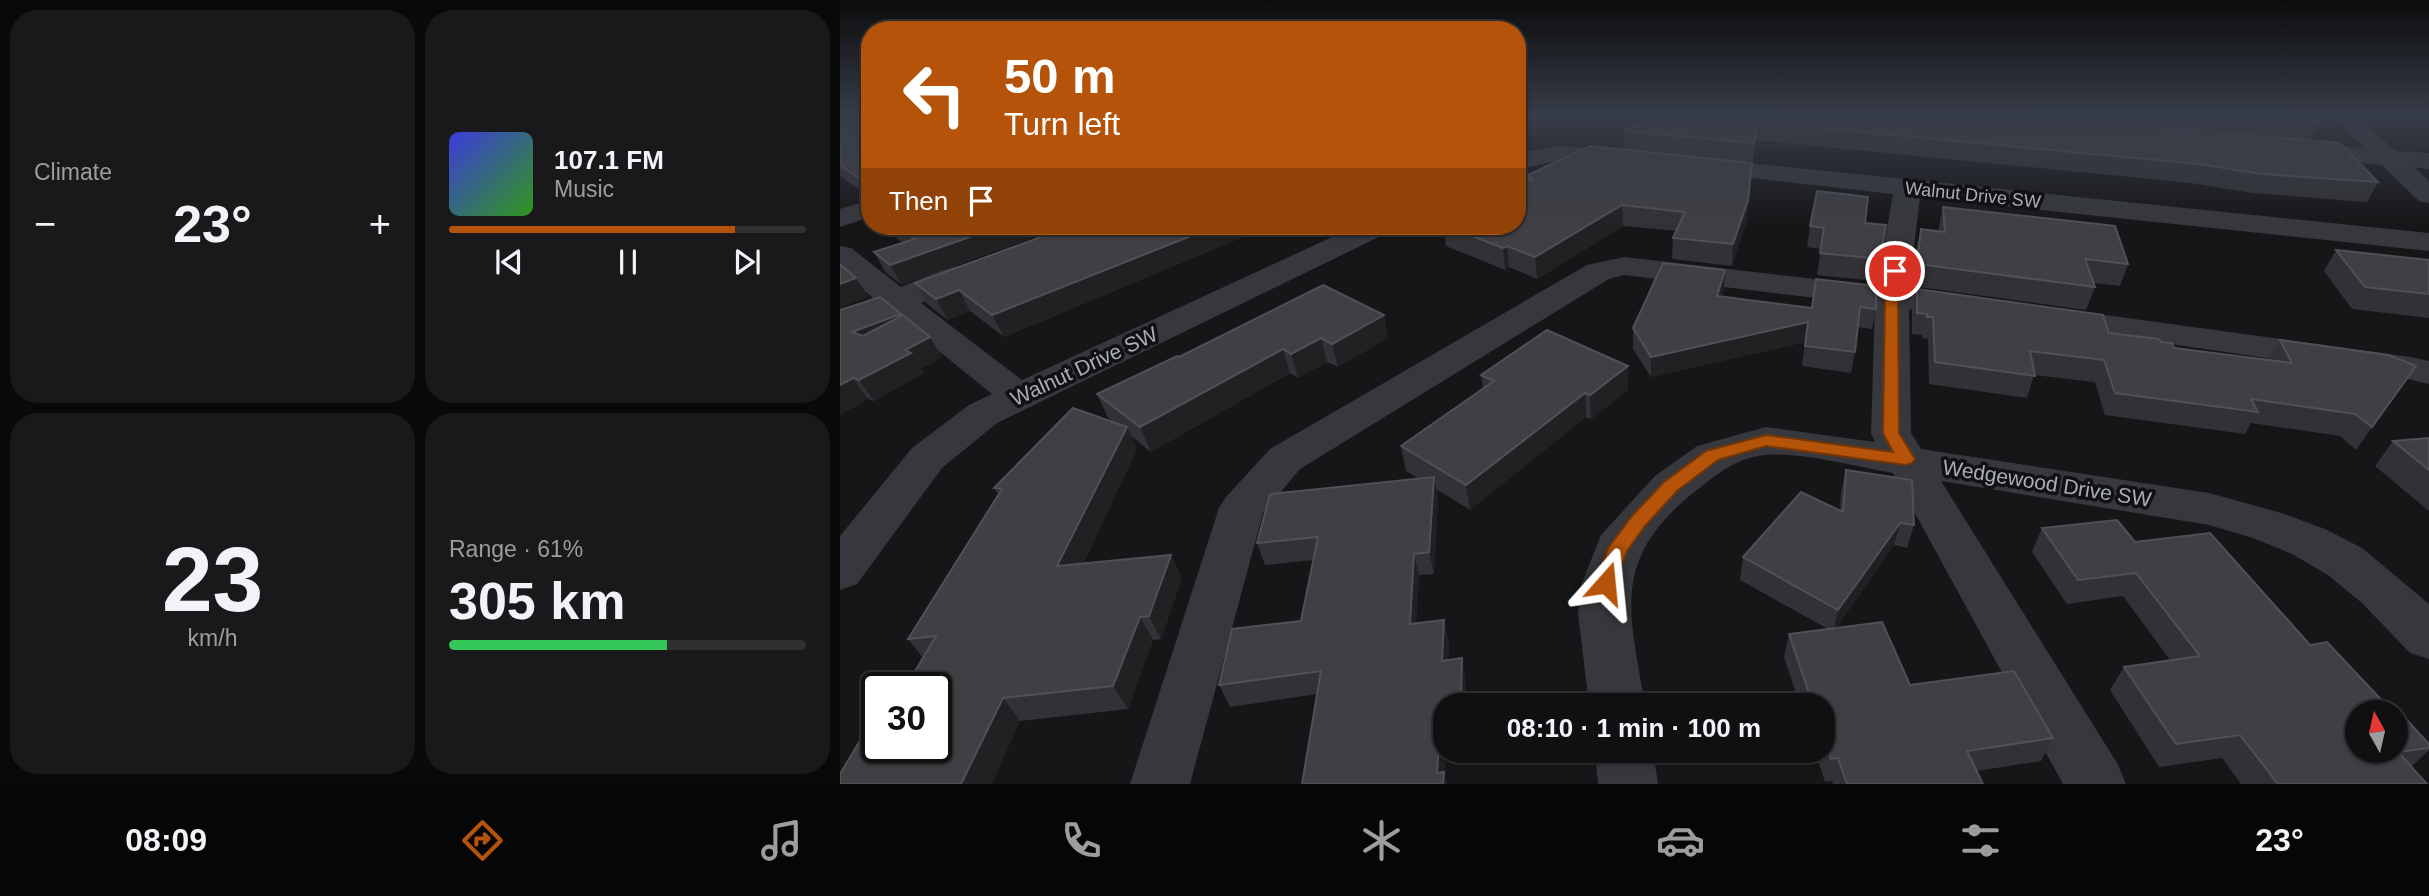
<!DOCTYPE html>
<html lang="en">
<head>
<meta charset="utf-8">
<style>
  body { margin:0; font-family:Arial,sans-serif; background:#19191b; color:#f1f3f6; height:100vh; display:flex; flex-direction:column; font-size:26px; white-space:nowrap }
  * { box-sizing:border-box; margin:0 }
  p { font-size:23px; color:#9c9d9f }
  .icon { flex:none; width:38px; height:38px; fill:none; stroke:currentColor; stroke-width:2; stroke-linecap:round; stroke-linejoin:round }
  .map { position:relative; flex:1; overflow:hidden }
  .side { display:flex; flex-direction:column; gap:10px; padding:10px; background:#09090a; width:840px }
  .side>* { flex:none }
  .guide { position:absolute; left:21px; top:21px; width:665px; height:214px; border-radius:28px; box-shadow:0 2px 5px #0004,0 0 0 2px #303032; background:#b45309; color:#fff; overflow:hidden }
  .needle { width:46px; rotate:352deg }
  .tools { position:absolute; left:1505px; top:700px; display:grid; gap:14px }
  .tools a { display:grid; place-items:center; width:63px; height:63px; border-radius:50%; background:#101012; box-shadow:0 2px 5px #0004,0 0 0 2px #303032; font-size:35px }
  .speed { position:absolute; left:21px; top:672px; display:flex; gap:14px; font-size:35px; font-weight:700; text-align:center }
  .speed>* { display:grid; place-content:center; width:91px; height:91px; border-radius:50%; background:#101012; box-shadow:0 2px 5px #0004,0 0 0 2px #303032; line-height:1 }
  .speed .limit { border:4px solid #111; border-radius:10px; background:#fff; color:#111 }
  .pin { position:absolute; display:grid; place-items:center; width:60px; height:60px; color:#fff; margin:-30px; border:4px solid #fff; border-radius:50%; box-shadow:0 2px 7px #0007 }
  .me { position:absolute; width:77px; margin:-38px; rotate:18deg; stroke-linejoin:round; filter:drop-shadow(0 0 5px #0008) }
  .turn { display:flex; align-items:center; gap:24px; height:147px; padding:0 28px; font-size:32px }
  .turn .icon { width:91px; height:91px; stroke-width:2.5 }
  .turn b { display:block; font-size:49px; line-height:60px }
  .then { display:flex; align-items:center; height:66px; padding:0 28px; background:#0003; gap:14px; font-size:26px }
  .big { font-size:52px; font-weight:800; line-height:1.1 }
  .side .card { flex:1; display:flex; flex-direction:column; justify-content:center; gap:10px; min-width:0; padding:0 24px; border-radius:28px; background:#19191b }
  .side .dial { align-items:center; gap:0 }
  .dial b { font-size:91px; line-height:1 }
  .song { display:flex; align-items:center; gap:21px }
  .cover { width:84px; height:84px; border-radius:10px; background:linear-gradient(135deg,hsl(240 70% 55%),hsl(110 70% 35%)) }
  .played { height:7px; border-radius:4px; background:linear-gradient(90deg,#b45309 80%,#303032 80%) }
  .keys { display:flex; justify-content:space-around; direction:ltr }
  .heat { display:flex; justify-content:space-between; align-items:center; font-size:38px; direction:ltr }
  .charge { height:10px; border-radius:5px; background:linear-gradient(90deg,#34c759 61%,#303032 0) }
  .side .tiles { flex:1; display:grid; gap:10px; grid-template-columns:repeat(2,1fr) }
  .trip { position:absolute; left:593px; top:693px; width:402px; height:70px; border-radius:28px; background:#101012; box-shadow:0 2px 5px #0004,0 0 0 2px #303032; font-weight:800; line-height:70px; text-align:center }
  .tab-bar { display:flex; height:112px; justify-content:space-around; align-items:center; background:#060607; color:#9c9d9f }
  .tab-bar .icon { width:49px; height:49px }
  .tab-bar .on { color:#b45309 }
  .tab-bar b { font-size:32px; color:#f1f3f6 }
  main { display:flex; flex:1; min-height:0 }
  .map>svg:first-child { display:block }
</style>
</head>
<body>
<main>
<section class="side">
<div class="tiles">
<div class="card"><p>Climate</p>
<div class="heat"><a>−</a><b class="big">23°</b><a>+</a></div>
</div>
<div class="card">
<div class="song"><i class="cover"></i><div><b>107.1 FM</b><p>Music</p></div></div>
<div class="played"></div>
<div class="keys"><svg class="icon" aria-label="previous" viewBox="0 0 24 24"><path d="M18 5L8 12l10 7zM5 5v14"/></svg><svg class="icon" aria-label="pause" viewBox="0 0 24 24"><path d="M8 5v14M16 5v14"/></svg><svg class="icon" aria-label="next" viewBox="0 0 24 24"><path d="M6 5l10 7-10 7zM19 5v14"/></svg></div>
</div>
<div class="card dial"><b>23</b><p>km/h</p></div>
<div class="card"><p>Range · 61%</p><b class="big">305 km</b><div class="charge"></div></div>
</div>
</section>
<div class="map">
<svg width="1589" height="784" viewBox="0 0 1589 784">
  <rect width="100%" height="100%" fill="#161618"/>
  <g fill="none" stroke-linecap="round" stroke-linejoin="round">
    <g fill="#37383d" fill-rule="evenodd">
      <path d="M 1493,116 L 1517,116 L 1556,151 L 1589,153 L 1589,169 L 1574,167 L 1589,181 L 1589,203 L 1579,201 L 1542,165 L 1449,155 L 1446,150 L 1449,145 L 1458,143 L 1524,148 Z"/>
      <path d="M 717,146 L 786,151 L 795,154 L 799,159 L 795,164 L 786,167 L 717,161 L 677,169 L 677,153 Z"/>
      <path d="M 860,158 L 1589,233 L 1589,251 L 1080,197 L 1069,289 L 1139,299 L 1144,306 L 1139,313 L 1127,316 L 1069,309 L 1071,433 L 1081,449 L 1369,493 L 1445,514 L 1485,529 L 1522,548 L 1589,604 L 1589,659 L 1570,653 L 1522,603 L 1488,575 L 1452,554 L 1413,538 L 1369,525 L 1101,481 L 1277,763 L 1286,784 L 1223,784 L 1053,473 C 1016,467 962,452 926,455 C 898,457 878,473 857,490 C 770,558 789,610 805,705 L 749,705 L 738,613 L 742,583 L 761,535 L 815,476 L 857,446 L 926,427 L 1035,442 L 1031,433 L 1035,305 L 784,275 L 769,279 L 460,469 L 423,513 L 350,784 L 290,784 L 379,508 L 386,497 L 430,449 L 747,265 L 784,257 L 1037,286 L 1053,194 L 851,171 L 847,166 L 851,161 Z"/>
      <path d="M 30,200 L 30,217 L 0,227 L 0,209 Z"/>
      <path d="M 516,226 L 554,226 L 549,232 L 157,423 L 102,468 L 17,584 L 0,590 L 0,536 L 72,448 L 129,405 L 152,394 L 53,314 L 0,332 L 0,310 L 33,298 L 0,270 L 0,246 L 11,248 L 61,287 C 85,279 115,260 140,266 L 145,273 L 140,280 L 81,303 L 182,380 Z"/>
      <path d="M 1214,308 L 1571,357 L 1589,361 L 1589,384 L 1568,379 L 1202,325 L 1197,318 L 1202,311 Z"/>
      <path d="M 755,751 L 813,751 L 818,784 L 758,784 Z"/>
    </g>
  </g>
  <g fill="#323236">
    <path d="M 0,116 L 30,116 L 30,197 L 0,176 Z"/>
    <path d="M 815,116 L 1187,116 L 1538,182 L 1527,202 L 1412,193 L 1351,183 L 915,140 L 913,162 L 784,149 L 784,131 Z"/>
    <path d="M 1200,116 L 1472,116 L 1479,123 L 1470,140 Z"/>
    <path d="M 686,176 L 907,220 L 892,266 L 832,259 L 833,238 L 836,231 L 783,226 L 697,279 L 669,267 L 665,270 L 606,246 L 603,226 L 677,226 L 686,182 Z"/>
    <path d="M 1103,207 L 1288,264 L 1280,286 L 1253,283 L 1255,287 L 1246,310 L 1072,286 L 1076,250 L 1081,229 L 1098,231 Z"/>
    <path d="M 1025,223 L 1040,259 L 1036,281 L 977,275 L 981,249 L 967,247 L 970,226 Z"/>
    <path d="M 48,226 L 224,226 L 62,285 L 46,273 L 34,252 L 63,243 L 55,237 Z"/>
    <path d="M 231,226 L 429,226 L 164,337 L 130,311 L 108,320 L 87,304 L 75,283 Z"/>
    <path d="M 1496,250 L 1589,260 L 1589,318 L 1512,309 L 1484,271 Z"/>
    <path d="M 976,279 L 1036,309 L 1032,329 L 1018,327 L 1015,352 L 1011,373 L 962,366 L 965,342 L 811,377 L 793,349 L 793,328 L 884,289 L 882,296 L 972,308 Z"/>
    <path d="M 1077,289 L 1269,333 L 1321,342 L 1334,348 L 1428,360 L 1440,340 L 1576,366 L 1516,450 L 1500,436 L 1411,423 L 1405,434 L 1265,415 L 1255,382 L 1194,375 L 1187,398 L 1089,384 L 1088,339 L 1082,338 L 1082,335 L 1072,334 L 1072,310 Z"/>
    <path d="M 0,310 L 61,314 L 62,316 L 90,337 L 102,357 L 81,369 L 84,373 L 34,401 L 28,399 L 0,415 Z"/>
    <path d="M 544,315 L 548,338 L 498,367 L 487,362 L 458,378 L 450,373 L 311,452 L 291,436 L 297,449 L 243,564 L 342,578 L 321,639 L 313,640 L 288,709 L 180,721 L 37,747 L 83,658 L 68,639 L 158,494 L 154,488 L 273,422 L 268,418 L 257,394 L 339,357 Z"/>
    <path d="M 788,366 L 788,390 L 751,419 L 746,417 L 630,510 L 596,489 L 598,498 L 594,574 L 579,575 L 576,623 L 609,642 L 608,660 L 626,680 L 626,705 L 606,705 L 606,750 L 604,773 L 607,784 L 462,784 L 477,694 L 390,707 L 379,685 L 461,621 L 473,560 L 425,565 L 417,543 L 579,479 L 566,471 L 561,446 L 643,389 L 641,375 Z"/>
    <path d="M 1589,438 L 1589,511 L 1535,466 L 1553,441 Z"/>
    <path d="M 1006,470 L 1074,525 L 1067,548 L 1054,545 L 996,628 L 1070,685 L 1213,738 L 1201,761 L 1137,771 L 1143,784 L 993,784 L 992,781 L 985,782 L 975,751 L 984,751 L 984,705 L 960,705 L 944,657 L 949,634 L 988,629 L 900,580 L 903,557 L 1000,511 L 1001,492 Z"/>
    <path d="M 1202,528 L 1295,542 L 1470,645 L 1549,708 L 1589,744 L 1589,750 L 1571,767 L 1587,784 L 1401,784 L 1382,758 L 1319,767 L 1270,690 L 1284,667 L 1330,660 L 1283,596 L 1227,604 L 1192,552 Z"/>
  </g>
  <g fill="#212124">
    <path d="M 912,163 L 907,220 L 892,266 L 893,244 Z"/>
    <path d="M 782,205 L 783,226 L 697,279 L 695,257 Z"/>
    <path d="M 161,226 L 224,226 L 62,285 L 50,265 Z"/>
    <path d="M 376,226 L 429,226 L 164,337 L 152,315 Z"/>
    <path d="M 667,246 L 669,267 L 665,270 L 663,248 Z"/>
    <path d="M 885,270 L 884,289 L 875,315 L 877,296 Z"/>
    <path d="M 16,278 L 29,297 L 0,308 L 0,284 Z"/>
    <path d="M 119,290 L 130,311 L 108,320 L 96,299 Z"/>
    <path d="M 61,314 L 73,333 L 25,352 L 12,332 Z"/>
    <path d="M 544,315 L 548,338 L 498,367 L 492,344 Z"/>
    <path d="M 968,322 L 965,342 L 811,377 L 811,357 Z"/>
    <path d="M 90,337 L 102,357 L 81,369 L 84,373 L 34,401 L 19,380 L 65,350 Z"/>
    <path d="M 481,338 L 487,362 L 458,378 L 451,354 Z"/>
    <path d="M 443,349 L 450,373 L 311,452 L 300,427 Z"/>
    <path d="M 788,366 L 788,390 L 751,419 L 750,395 Z"/>
    <path d="M 1576,366 L 1561,388 L 1516,450 L 1532,427 Z"/>
    <path d="M 13,378 L 28,399 L 0,415 L 0,385 Z"/>
    <path d="M 745,393 L 746,417 L 630,510 L 626,485 Z"/>
    <path d="M 287,427 L 297,449 L 231,589 L 217,566 Z"/>
    <path d="M 594,477 L 598,498 L 594,574 L 589,552 Z"/>
    <path d="M 1060,523 L 1054,545 L 993,632 L 998,610 Z"/>
    <path d="M 574,554 L 579,575 L 575,646 L 570,624 Z"/>
    <path d="M 331,555 L 342,578 L 321,639 L 309,616 Z"/>
    <path d="M 300,617 L 313,640 L 288,709 L 273,686 Z"/>
    <path d="M 604,620 L 609,642 L 607,682 L 602,661 Z"/>
    <path d="M 622,658 L 626,680 L 626,705 L 623,705 L 621,697 Z"/>
    <path d="M 163,698 L 180,721 L 152,784 L 121,784 Z"/>
    <path d="M 602,699 L 606,712 L 606,750 L 604,773 L 607,784 L 600,784 L 597,773 Z"/>
  </g>
  <g fill="#3f3f44" stroke="#4f5156" stroke-width="2" fill-rule="evenodd">
    <path d="M 0,116 L 30,116 L 30,186 L 0,165 Z"/>
    <path d="M 815,116 L 1187,116 L 1500,143 L 1538,182 L 1421,174 L 1359,164 L 917,122 L 914,143 L 784,131 Z"/>
    <path d="M 1403,116 L 1472,116 L 1479,123 Z"/>
    <path d="M 750,146 L 912,163 L 908,200 L 893,244 L 833,238 L 845,212 L 782,205 L 695,257 L 667,246 L 663,248 L 606,226 L 677,226 L 677,186 L 692,179 L 686,176 Z"/>
    <path d="M 977,191 L 1028,197 L 1025,223 L 1046,225 L 1040,259 L 980,253 L 984,228 L 970,226 Z"/>
    <path d="M 1103,207 L 1275,226 L 1288,264 L 1245,259 L 1255,287 L 1077,264 L 1081,229 L 1105,232 Z"/>
    <path d="M 55,226 L 161,226 L 50,265 L 34,252 L 75,239 Z"/>
    <path d="M 231,226 L 376,226 L 152,315 L 119,290 L 96,299 L 75,283 Z"/>
    <path d="M 1496,250 L 1589,260 L 1589,294 L 1525,287 Z"/>
    <path d="M 823,263 L 885,270 L 877,296 L 972,308 L 976,279 L 1036,286 L 1036,309 L 1020,307 L 1015,352 L 965,346 L 968,322 L 811,357 L 793,328 Z"/>
    <path d="M 0,265 L 1,265 L 16,278 L 0,284 Z"/>
    <path d="M 483,285 L 544,315 L 492,344 L 481,338 L 451,354 L 443,349 L 300,427 L 257,394 L 337,356 L 339,357 Z"/>
    <path d="M 1077,289 L 1263,315 L 1269,333 L 1319,339 L 1321,342 L 1332,343 L 1334,348 L 1452,363 L 1440,340 L 1548,355 L 1576,366 L 1532,427 L 1515,414 L 1411,399 L 1418,412 L 1275,393 L 1264,360 L 1190,351 L 1195,376 L 1095,362 L 1093,317 L 1087,317 L 1087,314 L 1077,313 Z"/>
    <path d="M 40,297 L 61,314 L 12,332 L 23,336 L 63,315 L 90,337 L 65,350 L 71,353 L 19,380 L 13,378 L 0,385 L 0,310 Z"/>
    <path d="M 707,330 L 788,366 L 750,395 L 745,393 L 626,485 L 561,446 L 654,381 L 641,375 Z"/>
    <path d="M 233,408 L 287,427 L 217,566 L 331,555 L 309,616 L 300,617 L 273,686 L 163,698 L 121,784 L 0,784 L 0,774 L 36,714 L 37,714 L 37,747 L 96,747 L 96,688 L 65,688 L 96,636 L 68,639 L 162,489 L 154,488 Z"/>
    <path d="M 1589,438 L 1589,470 L 1553,441 Z"/>
    <path d="M 1006,470 L 1072,480 L 1074,525 L 1060,523 L 998,610 L 903,557 L 961,492 L 1003,512 Z"/>
    <path d="M 594,477 L 589,552 L 574,554 L 570,624 L 604,620 L 602,661 L 622,658 L 621,697 L 602,699 L 597,773 L 604,772 L 603,784 L 462,784 L 481,671 L 379,685 L 392,629 L 461,621 L 478,537 L 417,543 L 430,494 Z"/>
    <path d="M 1277,520 L 1295,542 L 1370,533 L 1470,645 L 1487,642 L 1549,708 L 1555,707 L 1589,744 L 1589,748 L 1558,752 L 1587,784 L 1438,784 L 1400,735 L 1336,744 L 1284,667 L 1360,656 L 1296,573 L 1238,580 L 1202,528 ZM 1517,712 L 1556,712 L 1556,751 L 1517,751 Z"/>
    <path d="M 1042,622 L 1070,685 L 1174,671 L 1213,738 L 1127,751 L 1143,784 L 1007,784 L 998,758 L 991,759 L 984,737 L 984,705 L 973,705 L 949,634 Z"/>
  </g>
  <linearGradient id="sky" x2="0" y2="1"><stop stop-color="#0c0c0d"/><stop offset="0.51" stop-color="#363c48"/><stop offset="1" stop-color="#363c48" stop-opacity="0"/></linearGradient>
  <rect width="1589" height="226" fill="url(#sky)"/>
  <path fill="#b45309" stroke="#753606" stroke-width="2" d="M 1055,267 L 1062,271 L 1058,295 L 1059,433 L 1075,459 L 1072,463 L 1066,465 L 926,446 L 878,460 L 837,491 L 805,526 L 787,551 L 774,589 L 766,591 L 759,589 L 756,583 L 768,548 L 792,516 L 824,482 L 866,451 L 926,435 L 1053,452 L 1043,433 L 1045,295 L 1049,271 Z"/>
  <g text-anchor="middle" dominant-baseline="central" stroke-width="7" stroke-linejoin="round" paint-order="stroke">
    <g font-size="18" fill="#a8adb8" stroke="#111113">
      <text transform="translate(1133 195) rotate(6)">Walnut Drive SW</text>
    </g>
    <g font-size="21" fill="#a8adb8" stroke="#111113">
      <text transform="translate(244 366) rotate(-25)">Walnut Drive SW</text>
      <text transform="translate(1207 483) rotate(9)">Wedgewood Drive SW</text>
    </g>
  </g>
</svg>
<div class="tools">
<a><svg class="needle" viewBox="-14 -14 28 28"><path d="M0-13l5 13h-10z" fill="#e53935"/><path d="M0 13l5-13h-10z" fill="#9c9d9f"/></svg></a>
</div>
<div class="speed"><div class="limit">30</div></div>
<div class="pin" style="left:1055px;top:271px;background:#d93025"><svg class="icon" aria-label="arrive" viewBox="0 0 24 24"><path d="M6 21V4h12l-3 4 3 4H6"/></svg></div>
<svg class="me" style="left:766px;top:583px" viewBox="-20 -20 40 40"><path d="M0-17L14 15 0 8-14 15z" fill="#b45309" stroke="#fff" stroke-width="4"/></svg>
<div class="trip">08:10 · 1 min · 100 m</div>
<div class="guide">
<div class="turn"><svg class="icon" aria-label="left" viewBox="0 0 24 24"><path d="M17 20v-9H6M10 6l-5 5 5 5"/></svg><div><b>50 m</b>Turn left</div></div>
<div class="then">Then<svg class="icon" aria-label="arrive" viewBox="0 0 24 24"><path d="M6 21V4h12l-3 4 3 4H6"/></svg></div>
</div>
</div>
</main>
<nav class="tab-bar">
<b>08:09</b>
<svg class="icon on" aria-label="directions" viewBox="0 0 24 24"><path d="M12 3l9 9-9 9-9-9zM9 14v-3h6M13 9l2 2-2 2"/></svg>
<svg class="icon" aria-label="music" viewBox="0 0 24 24"><path d="M9 18V5l10-2v13"/><circle cx="6" cy="18" r="3"/><circle cx="16" cy="16" r="3"/></svg>
<svg class="icon" aria-label="phone" viewBox="0 0 24 24"><path d="M5 4h4l2 5-3 2q2 4 5 5l2-3 5 2v4C11 20 4 13 5 4z"/></svg>
<svg class="icon" aria-label="climate" viewBox="0 0 24 24"><path d="M12 3v18M4 7l16 10M4 17L20 7"/></svg>
<svg class="icon" aria-label="car" viewBox="0 0 24 24"><path d="M5 17H2v-5l4-1 3-4h7l3 4 3 1v5h-3M9 17h6M6 11h13"/><circle cx="7" cy="17" r="2"/><circle cx="17" cy="17" r="2"/></svg>
<svg class="icon" aria-label="filters" viewBox="0 0 24 24"><path d="M4 7h16M4 17h16"/><circle cx="9" cy="7" r="2"/><circle cx="15" cy="17" r="2"/></svg>
<b>23°</b>
</nav>
</body>
</html>
